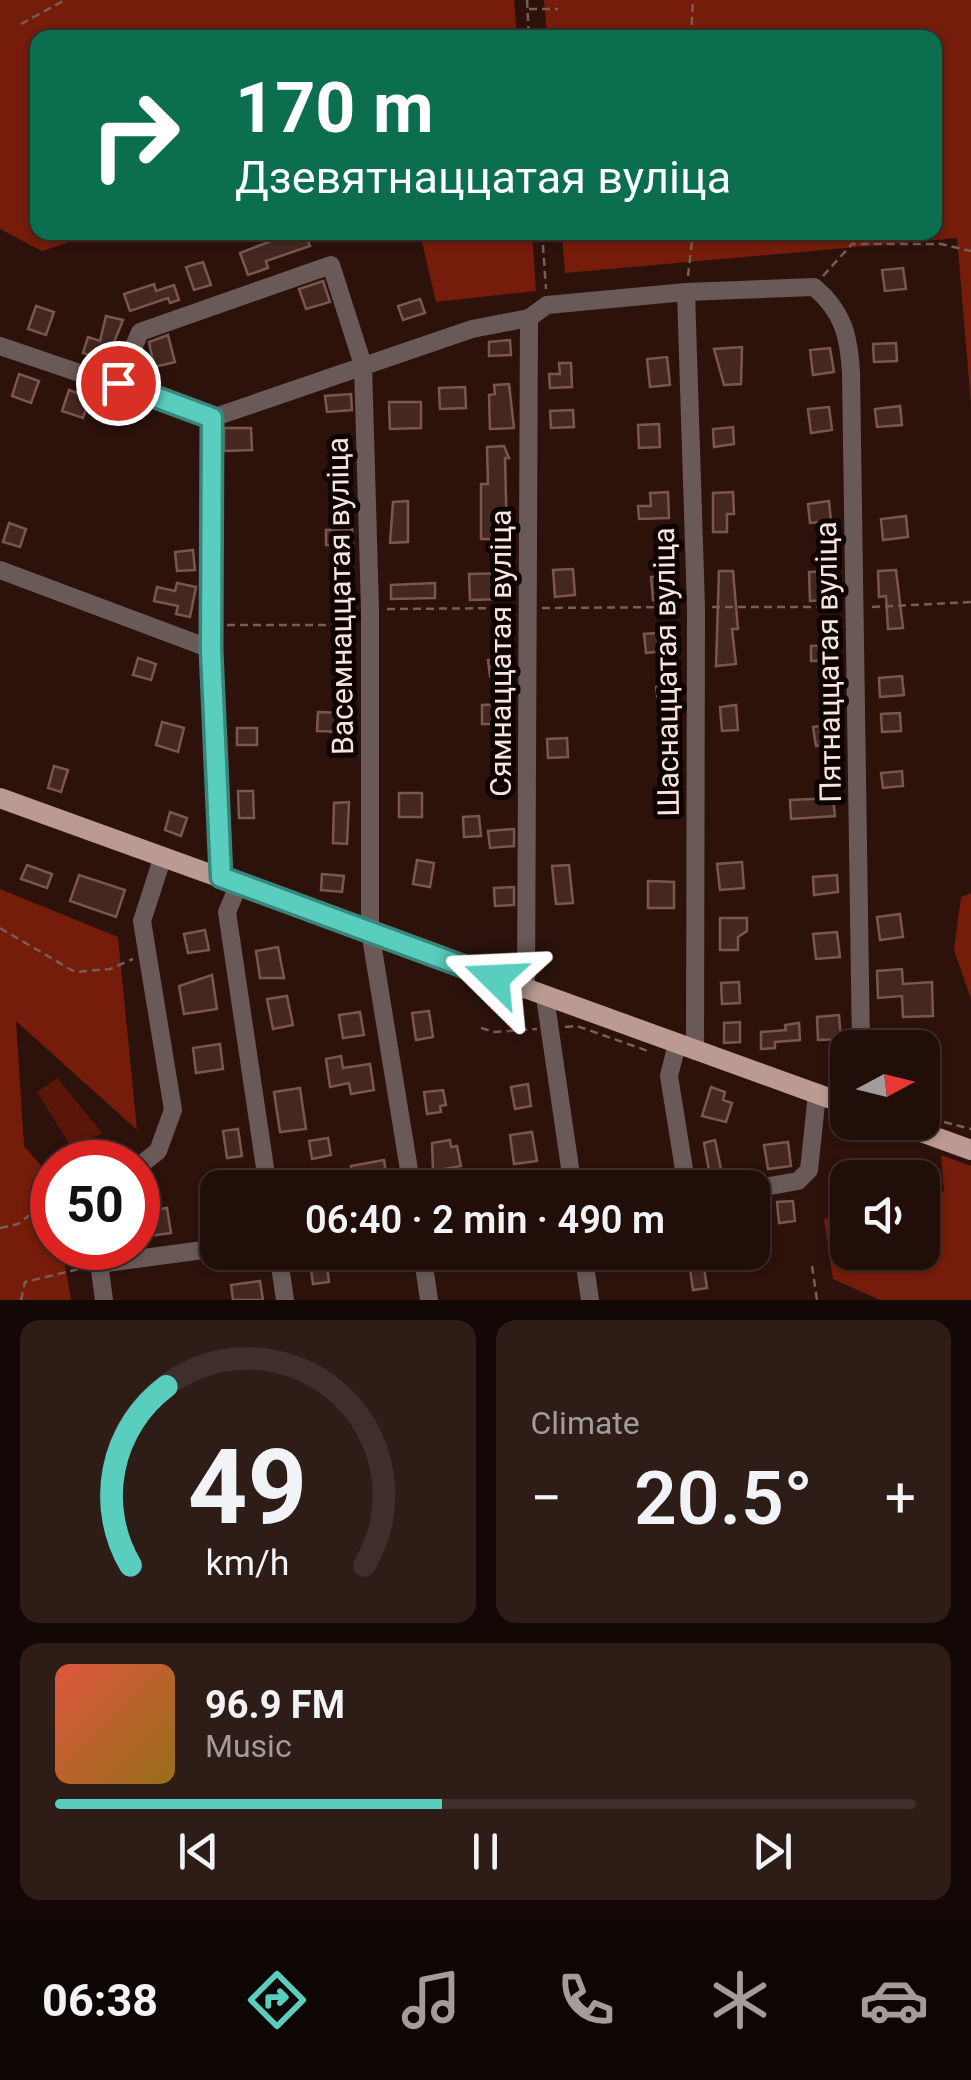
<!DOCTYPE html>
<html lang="en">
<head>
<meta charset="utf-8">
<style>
  body { margin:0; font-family:Roboto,sans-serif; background:#2e1c17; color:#f1f3f6; height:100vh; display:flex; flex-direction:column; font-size:38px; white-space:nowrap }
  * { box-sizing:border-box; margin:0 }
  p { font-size:32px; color:#a29c9c }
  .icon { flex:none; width:55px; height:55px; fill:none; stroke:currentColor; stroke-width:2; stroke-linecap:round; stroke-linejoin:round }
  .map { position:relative; height:1300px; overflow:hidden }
  .details { display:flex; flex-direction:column; gap:20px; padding:20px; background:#130805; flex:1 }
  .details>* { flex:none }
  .guide { position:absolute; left:30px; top:30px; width:912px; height:210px; border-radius:20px; box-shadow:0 2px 8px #0004,0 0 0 2px #3f2e2a; background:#0b6e4f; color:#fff; overflow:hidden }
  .needle { width:65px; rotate:83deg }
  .buttons { position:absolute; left:830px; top:1030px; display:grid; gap:20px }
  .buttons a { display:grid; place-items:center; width:110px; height:110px; border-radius:20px; background:#220e09; box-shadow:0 2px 8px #0004,0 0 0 2px #3f2e2a; font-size:50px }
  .speed { position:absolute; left:30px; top:1140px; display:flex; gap:20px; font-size:50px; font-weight:700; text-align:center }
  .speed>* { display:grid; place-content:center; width:130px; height:130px; border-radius:50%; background:#220e09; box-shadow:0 2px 8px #0004,0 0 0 2px #3f2e2a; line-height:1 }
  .speed .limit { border:15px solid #d22; background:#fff; color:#111 }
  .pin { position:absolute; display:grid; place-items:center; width:85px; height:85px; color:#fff; margin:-42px; border:5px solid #fff; border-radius:50%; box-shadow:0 2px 10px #0007 }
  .me { position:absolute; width:110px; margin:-55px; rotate:291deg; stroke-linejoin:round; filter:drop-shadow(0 0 8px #0008) }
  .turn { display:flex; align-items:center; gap:35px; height:210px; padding:0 40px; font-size:45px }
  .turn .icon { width:130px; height:130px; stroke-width:2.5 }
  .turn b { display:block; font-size:70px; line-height:85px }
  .big { font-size:75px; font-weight:600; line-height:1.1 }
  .details .card { flex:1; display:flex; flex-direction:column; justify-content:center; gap:15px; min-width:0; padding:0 35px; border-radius:20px; background:#2e1c17 }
  .details .dial { align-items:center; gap:0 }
  .dial svg { height:260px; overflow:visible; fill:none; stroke:#3f2e2a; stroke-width:7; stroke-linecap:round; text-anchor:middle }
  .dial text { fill:#f1f3f6; stroke:none }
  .song { display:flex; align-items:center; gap:30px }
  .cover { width:120px; height:120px; border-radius:15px; background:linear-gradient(135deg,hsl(10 70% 55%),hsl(40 70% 35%)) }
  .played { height:10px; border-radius:5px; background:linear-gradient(90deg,#59cebe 45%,#3f2e2a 45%) }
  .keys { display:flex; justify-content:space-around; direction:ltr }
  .heat { display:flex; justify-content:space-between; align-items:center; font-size:55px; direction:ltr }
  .details .tiles { flex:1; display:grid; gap:20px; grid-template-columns:1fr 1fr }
  .card:last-child { grid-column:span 2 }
  .trip { position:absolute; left:200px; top:1170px; width:570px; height:100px; border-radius:20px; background:#220e09; box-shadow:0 2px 8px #0004,0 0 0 2px #3f2e2a; font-weight:600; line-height:100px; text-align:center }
  .tabs { display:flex; height:160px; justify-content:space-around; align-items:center; background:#0e0604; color:#a29c9c }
  .tabs .icon { width:70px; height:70px }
  .tabs .active { color:#59cebe }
  .tabs b { font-size:45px; color:#f1f3f6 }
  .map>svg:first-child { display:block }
</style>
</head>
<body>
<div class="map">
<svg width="971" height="1300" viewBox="0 0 971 1300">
  <rect width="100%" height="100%" fill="#2d120c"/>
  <g fill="#751c0a">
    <path d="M 0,0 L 514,0 L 517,37 L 38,38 L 38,232 L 96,233 L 42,251 L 0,229 Z"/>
    <path d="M 544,0 L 971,0 L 971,405 L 957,238 L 565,273 L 562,233 L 935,232 L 935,38 L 547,37 Z"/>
    <path d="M 420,233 L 532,233 L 536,291 L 436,302 Z"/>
    <path d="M 0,889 L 118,937 L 137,1130 L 16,1021 L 24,1146 L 51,1177 L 52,1248 L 62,1248 L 71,1300 L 0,1300 Z"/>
    <path d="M 971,893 L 971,999 L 954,950 L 961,897 Z"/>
    <path d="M 941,1155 L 971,1166 L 971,1300 L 880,1300 L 833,1279 L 824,1219 L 847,1214 L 848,1252 L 922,1252 L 923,1197 L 944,1191 Z"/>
  </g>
  <path fill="#5a1609" d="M 57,1078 L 103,1134 L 70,1145 L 37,1092 Z"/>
  <g fill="#452721" stroke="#795750" stroke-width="2.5">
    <path d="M 294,232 L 305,232 L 310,246 L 266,261 L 268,268 L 248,275 L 240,253 Z"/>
    <path d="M 203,262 L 211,285 L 194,290 L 186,267 Z"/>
    <path d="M 903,268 L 906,289 L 885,291 L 882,270 Z"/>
    <path d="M 323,281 L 330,302 L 306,309 L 299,289 Z"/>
    <path d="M 154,284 L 156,291 L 174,285 L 179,300 L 170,303 L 168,298 L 130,311 L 124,294 Z"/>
    <path d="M 420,299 L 425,313 L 403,320 L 398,306 Z"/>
    <path d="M 36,306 L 54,312 L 46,335 L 28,329 Z"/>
    <path d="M 106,316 L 123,320 L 107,360 L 83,353 L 88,337 L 100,341 Z"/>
    <path d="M 168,335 L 175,362 L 154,367 L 149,342 Z"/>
    <path d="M 510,340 L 511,355 L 489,356 L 489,342 Z"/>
    <path d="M 896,343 L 897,361 L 874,362 L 873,344 Z"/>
    <path d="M 742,347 L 741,384 L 724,385 L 714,349 Z"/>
    <path d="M 830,348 L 834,372 L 813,375 L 810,350 Z"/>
    <path d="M 667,357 L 670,385 L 650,387 L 647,359 Z"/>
    <path d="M 559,363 L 571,363 L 572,387 L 550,388 L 549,374 L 560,374 Z"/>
    <path d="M 19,374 L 39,381 L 31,403 L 12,396 Z"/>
    <path d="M 509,384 L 514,428 L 490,429 L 489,395 L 495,394 L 494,385 Z"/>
    <path d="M 465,387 L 466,408 L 440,409 L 439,388 Z"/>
    <path d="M 69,390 L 90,398 L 83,418 L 62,411 Z"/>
    <path d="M 351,394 L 352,410 L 327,412 L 325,396 Z"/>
    <path d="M 389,402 L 421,402 L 421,428 L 390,429 Z"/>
    <path d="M 900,406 L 902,425 L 877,427 L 875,409 Z"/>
    <path d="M 829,407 L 832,430 L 811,433 L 808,409 Z"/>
    <path d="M 573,410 L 574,427 L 551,428 L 550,411 Z"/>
    <path d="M 659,424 L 660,447 L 639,448 L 638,425 Z"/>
    <path d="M 733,427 L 734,444 L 714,447 L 713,429 Z"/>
    <path d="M 224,428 L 251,428 L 252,450 L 224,451 Z"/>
    <path d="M 504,446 L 509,458 L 505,458 L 507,539 L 481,539 L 481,484 L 488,484 L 487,447 Z"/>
    <path d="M 668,492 L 669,518 L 639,519 L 638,506 L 651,506 L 650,493 Z"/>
    <path d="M 733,492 L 734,514 L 727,514 L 727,532 L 713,532 L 713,493 Z"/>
    <path d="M 408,501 L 408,542 L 390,543 L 393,502 Z"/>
    <path d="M 829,501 L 831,521 L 810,523 L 808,504 Z"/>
    <path d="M 906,516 L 908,537 L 883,540 L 881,519 Z"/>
    <path d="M 9,523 L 26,529 L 20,547 L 3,542 Z"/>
    <path d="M 352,529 L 353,545 L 326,545 L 326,530 Z"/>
    <path d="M 193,550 L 195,570 L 177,571 L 175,552 Z"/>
    <path d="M 573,569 L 575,595 L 555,597 L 553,570 Z"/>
    <path d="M 896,570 L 903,628 L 888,629 L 886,596 L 879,597 L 878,571 Z"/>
    <path d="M 719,571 L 733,571 L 738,629 L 732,629 L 736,664 L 716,666 Z"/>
    <path d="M 830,571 L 826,600 L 810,601 L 809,572 Z"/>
    <path d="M 507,573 L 508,599 L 470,600 L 469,574 Z"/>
    <path d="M 669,575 L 672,598 L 653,600 L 651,577 Z"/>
    <path d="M 177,583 L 196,587 L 190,617 L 176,614 L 178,606 L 154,601 L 157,587 L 175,591 Z"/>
    <path d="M 435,583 L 435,598 L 391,599 L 391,585 Z"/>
    <path d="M 668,632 L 670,650 L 646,653 L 644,634 Z"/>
    <path d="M 831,645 L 832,668 L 820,668 L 820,661 L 811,661 L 811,646 Z"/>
    <path d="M 138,658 L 156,664 L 151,680 L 133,675 Z"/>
    <path d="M 508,658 L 510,674 L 490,676 L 488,660 Z"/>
    <path d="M 902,676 L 904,695 L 880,697 L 879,678 Z"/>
    <path d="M 673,685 L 675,705 L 659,706 L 656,687 Z"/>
    <path d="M 504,704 L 505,724 L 482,724 L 482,705 Z"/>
    <path d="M 736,705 L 738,730 L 722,731 L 720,707 Z"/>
    <path d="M 318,712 L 344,713 L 344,732 L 317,731 Z"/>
    <path d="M 900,713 L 901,731 L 882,732 L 881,714 Z"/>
    <path d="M 162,722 L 184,728 L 178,752 L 156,745 Z"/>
    <path d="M 831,724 L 834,743 L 816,746 L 813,727 Z"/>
    <rect x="237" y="728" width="20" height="17"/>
    <path d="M 567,738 L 568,757 L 548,758 L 547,739 Z"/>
    <path d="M 54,766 L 68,770 L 61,792 L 48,788 Z"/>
    <path d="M 902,771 L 903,786 L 883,788 L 881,773 Z"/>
    <path d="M 238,791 L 253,791 L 254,818 L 239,818 Z"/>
    <rect x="399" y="793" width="23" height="24"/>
    <path d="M 833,798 L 835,816 L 791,819 L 790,800 Z"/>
    <path d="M 349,802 L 347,844 L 333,843 L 334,803 Z"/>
    <path d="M 170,812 L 187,818 L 181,836 L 165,830 Z"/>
    <path d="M 479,816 L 481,836 L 464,837 L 463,817 Z"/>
    <path d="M 514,829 L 514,846 L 490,848 L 488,831 Z"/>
    <path d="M 417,860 L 434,863 L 430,887 L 413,884 Z"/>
    <path d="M 742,862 L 744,888 L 720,890 L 717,864 Z"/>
    <path d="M 27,865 L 52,874 L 47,888 L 21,879 Z"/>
    <path d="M 569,865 L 573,903 L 556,904 L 552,866 Z"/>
    <path d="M 322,874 L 344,876 L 342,892 L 321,890 Z"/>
    <path d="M 79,875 L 125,890 L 116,917 L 70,901 Z"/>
    <path d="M 837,875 L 838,892 L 814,895 L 813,877 Z"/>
    <path d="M 648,881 L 674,882 L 674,908 L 648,908 Z"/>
    <path d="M 514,887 L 514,905 L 495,906 L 494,888 Z"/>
    <path d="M 900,914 L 903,937 L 880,940 L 877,917 Z"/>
    <path d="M 720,918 L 747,918 L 747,931 L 738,937 L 738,950 L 720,950 Z"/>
    <path d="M 205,930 L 209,950 L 188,953 L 184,934 Z"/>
    <path d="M 837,932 L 840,957 L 816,959 L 813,934 Z"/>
    <path d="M 278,947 L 284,978 L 260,978 L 256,951 Z"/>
    <path d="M 902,969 L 903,984 L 932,982 L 933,1016 L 903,1017 L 902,996 L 878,998 L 877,971 Z"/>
    <path d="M 212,975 L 217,1009 L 184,1014 L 179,986 Z"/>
    <path d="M 739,982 L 740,1003 L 722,1004 L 721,983 Z"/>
    <path d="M 287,996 L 293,1025 L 273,1029 L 267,999 Z"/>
    <path d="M 429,1011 L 433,1037 L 416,1040 L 412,1013 Z"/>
    <path d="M 360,1012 L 364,1035 L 343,1038 L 339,1015 Z"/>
    <path d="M 839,1015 L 841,1039 L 818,1040 L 817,1017 Z"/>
    <path d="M 740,1022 L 740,1042 L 724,1043 L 724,1023 Z"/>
    <path d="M 799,1023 L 800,1040 L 775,1042 L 775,1048 L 761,1049 L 761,1032 L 786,1030 L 785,1025 Z"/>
    <path d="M 220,1044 L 223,1069 L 196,1073 L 193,1048 Z"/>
    <path d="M 341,1056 L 343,1068 L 370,1064 L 374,1090 L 351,1094 L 349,1083 L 330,1087 L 326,1059 Z"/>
    <path d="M 528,1084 L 531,1106 L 515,1109 L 511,1087 Z"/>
    <path d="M 711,1087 L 725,1092 L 723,1100 L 732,1103 L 726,1122 L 702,1116 Z"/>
    <path d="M 300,1088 L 306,1129 L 280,1132 L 274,1092 Z"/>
    <path d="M 443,1090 L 446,1105 L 440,1106 L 441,1112 L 427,1114 L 424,1092 Z"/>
    <path d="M 238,1129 L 242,1156 L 227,1158 L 223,1131 Z"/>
    <path d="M 532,1132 L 537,1161 L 514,1164 L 510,1135 Z"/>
    <path d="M 328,1138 L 331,1155 L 312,1159 L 309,1141 Z"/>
    <path d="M 450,1140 L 451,1147 L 457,1146 L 461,1166 L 433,1171 L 432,1143 Z"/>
    <path d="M 715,1140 L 722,1174 L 710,1176 L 704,1143 Z"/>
    <path d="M 788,1142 L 791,1166 L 768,1169 L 764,1145 Z"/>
    <path d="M 384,1160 L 388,1188 L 355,1188 L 351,1166 Z"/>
    <path d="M 793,1201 L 795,1221 L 779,1223 L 777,1202 Z"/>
    <path d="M 167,1208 L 171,1233 L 149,1236 L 146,1211 Z"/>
    <path d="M 361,1252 L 392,1252 L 394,1262 L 363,1267 Z"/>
    <path d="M 326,1260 L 329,1282 L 313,1284 L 310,1263 Z"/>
    <path d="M 703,1260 L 707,1288 L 693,1290 L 689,1262 Z"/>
    <path d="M 260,1281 L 263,1300 L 233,1300 L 231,1285 Z"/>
  </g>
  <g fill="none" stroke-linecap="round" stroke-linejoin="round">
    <g stroke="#775e59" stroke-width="2.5" stroke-dasharray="8 5" stroke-linecap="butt">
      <path d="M 527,0 L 529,38"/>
      <path d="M 529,9 L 558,9"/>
      <path d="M 21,24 L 65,0"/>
      <path d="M 691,38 L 693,0"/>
      <path d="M 542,232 L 546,289"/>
      <path d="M 688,276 L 693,232"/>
      <path d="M 823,276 L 852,244 L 941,244 L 971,251"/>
      <path d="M 712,607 L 839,607"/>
      <path d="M 872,607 L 971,602"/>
      <path d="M 542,608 L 684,607"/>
      <path d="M 387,609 L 514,608"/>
      <path d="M 227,625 L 354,625"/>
      <path d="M 0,928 L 75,972 L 110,969 L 133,959"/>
      <path d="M 565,1027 L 577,1026 L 648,1051"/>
      <path d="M 481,1028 L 495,1032 L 537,1029"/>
      <path d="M 852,1122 L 883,1134"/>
      <path d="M 944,1122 L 971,1129"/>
      <path d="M 0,1228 L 18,1224 L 41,1206 L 52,1209"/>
      <path d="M 812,1266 L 817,1300"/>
      <path d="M 21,1300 L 25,1282 L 83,1268"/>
    </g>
    <g stroke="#6a5a57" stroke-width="18">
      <path d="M 686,292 L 696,607 L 695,1051"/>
      <path d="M 0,346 L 212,418"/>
      <path d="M 118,383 L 140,332 L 331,265 L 363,365 L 370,609 L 370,931 L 412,1188"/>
      <path d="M 212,418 L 472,329 L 529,318 L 547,305 L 686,292 L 814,287 C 843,311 849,336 851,373 L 861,1048"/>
      <path d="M 212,418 L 211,649 L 221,877"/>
      <path d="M 0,570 L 211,649"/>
      <path d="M 239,884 L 227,912 L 268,1188"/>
      <path d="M 526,990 L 529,318"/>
      <path d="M 545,997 L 573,1188"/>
      <path d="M 677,1044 L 669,1076 L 687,1188"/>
      <path d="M 138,1167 L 158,1151 L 173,1110 L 142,921 L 163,856"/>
      <path d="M 752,1189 L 798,1181 L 809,1170 L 817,1094"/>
      <path d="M 97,1248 L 104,1300"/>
      <path d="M 278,1252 L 285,1300"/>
      <path d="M 422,1252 L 429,1300"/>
      <path d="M 583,1252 L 590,1300"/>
      <path d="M 99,1264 L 218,1248"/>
    </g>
    <g stroke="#ba9a93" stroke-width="20">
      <path d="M 0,798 L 848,1105"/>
      <path d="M 894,1122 L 971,1150"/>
    </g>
  </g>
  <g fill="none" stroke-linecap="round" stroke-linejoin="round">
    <defs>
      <path id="route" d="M 118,383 L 212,418 L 211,650 L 221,877 L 495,978"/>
    </defs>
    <use href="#route" stroke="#3a867c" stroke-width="25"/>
    <use href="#route" stroke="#59cebe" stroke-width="18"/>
  </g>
  <g text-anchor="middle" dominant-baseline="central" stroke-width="10" stroke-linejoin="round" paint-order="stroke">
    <g font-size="30" fill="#f8e4df" stroke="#0d0402">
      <text transform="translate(340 596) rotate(-91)">Васемнаццатая вуліца</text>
      <text transform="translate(500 653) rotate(-90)">Сямнаццатая вуліца</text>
      <text transform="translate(828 662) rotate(-91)">Пятнаццатая вуліца</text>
      <text transform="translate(666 672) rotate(-91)">Шаснаццатая вуліца</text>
    </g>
  </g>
</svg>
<div class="buttons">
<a><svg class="needle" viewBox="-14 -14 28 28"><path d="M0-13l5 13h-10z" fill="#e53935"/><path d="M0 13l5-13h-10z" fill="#a29c9c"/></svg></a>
<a><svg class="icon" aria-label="sound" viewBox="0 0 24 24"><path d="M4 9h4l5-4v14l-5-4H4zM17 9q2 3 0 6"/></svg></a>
</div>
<div class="speed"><div class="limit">50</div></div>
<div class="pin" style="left:118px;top:383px;background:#d93025"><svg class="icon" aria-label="arrive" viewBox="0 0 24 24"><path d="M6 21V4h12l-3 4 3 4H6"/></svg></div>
<svg class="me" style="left:495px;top:978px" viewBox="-20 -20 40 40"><path d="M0-17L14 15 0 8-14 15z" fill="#59cebe" stroke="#fff" stroke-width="4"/></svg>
<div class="trip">06:40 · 2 min · 490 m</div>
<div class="guide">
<div class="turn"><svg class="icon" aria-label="right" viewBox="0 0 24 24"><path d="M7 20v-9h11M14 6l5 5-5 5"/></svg><div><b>170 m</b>Дзевятнаццатая вуліца</div></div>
</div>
</div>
<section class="details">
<div class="tiles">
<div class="card dial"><svg viewBox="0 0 100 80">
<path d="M14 69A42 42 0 1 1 86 69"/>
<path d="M14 69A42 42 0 0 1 25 14" stroke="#59cebe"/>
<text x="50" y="56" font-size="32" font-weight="700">49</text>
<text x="50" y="72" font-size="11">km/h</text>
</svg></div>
<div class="card"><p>Climate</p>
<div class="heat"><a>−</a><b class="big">20.5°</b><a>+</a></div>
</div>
<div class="card">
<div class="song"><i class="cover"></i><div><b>96.9 FM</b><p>Music</p></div></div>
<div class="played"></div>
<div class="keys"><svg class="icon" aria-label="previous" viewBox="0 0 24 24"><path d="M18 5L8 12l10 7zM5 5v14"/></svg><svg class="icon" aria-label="pause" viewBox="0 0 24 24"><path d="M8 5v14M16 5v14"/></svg><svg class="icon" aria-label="next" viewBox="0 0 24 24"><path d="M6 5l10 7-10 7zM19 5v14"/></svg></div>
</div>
</div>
</section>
<nav class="tabs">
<b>06:38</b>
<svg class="icon active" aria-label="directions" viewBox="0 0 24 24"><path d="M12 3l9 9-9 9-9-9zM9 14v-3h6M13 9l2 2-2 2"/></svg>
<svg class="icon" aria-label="music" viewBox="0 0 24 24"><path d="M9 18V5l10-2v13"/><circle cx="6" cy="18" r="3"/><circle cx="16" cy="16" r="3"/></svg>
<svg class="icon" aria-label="phone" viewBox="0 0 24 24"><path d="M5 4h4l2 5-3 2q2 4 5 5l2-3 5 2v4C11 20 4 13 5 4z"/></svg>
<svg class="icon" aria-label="climate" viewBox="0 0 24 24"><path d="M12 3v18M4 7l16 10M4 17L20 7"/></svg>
<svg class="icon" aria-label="car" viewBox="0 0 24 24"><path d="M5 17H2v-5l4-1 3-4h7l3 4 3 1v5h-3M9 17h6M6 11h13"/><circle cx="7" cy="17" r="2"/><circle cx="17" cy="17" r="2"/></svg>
</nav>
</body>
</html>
